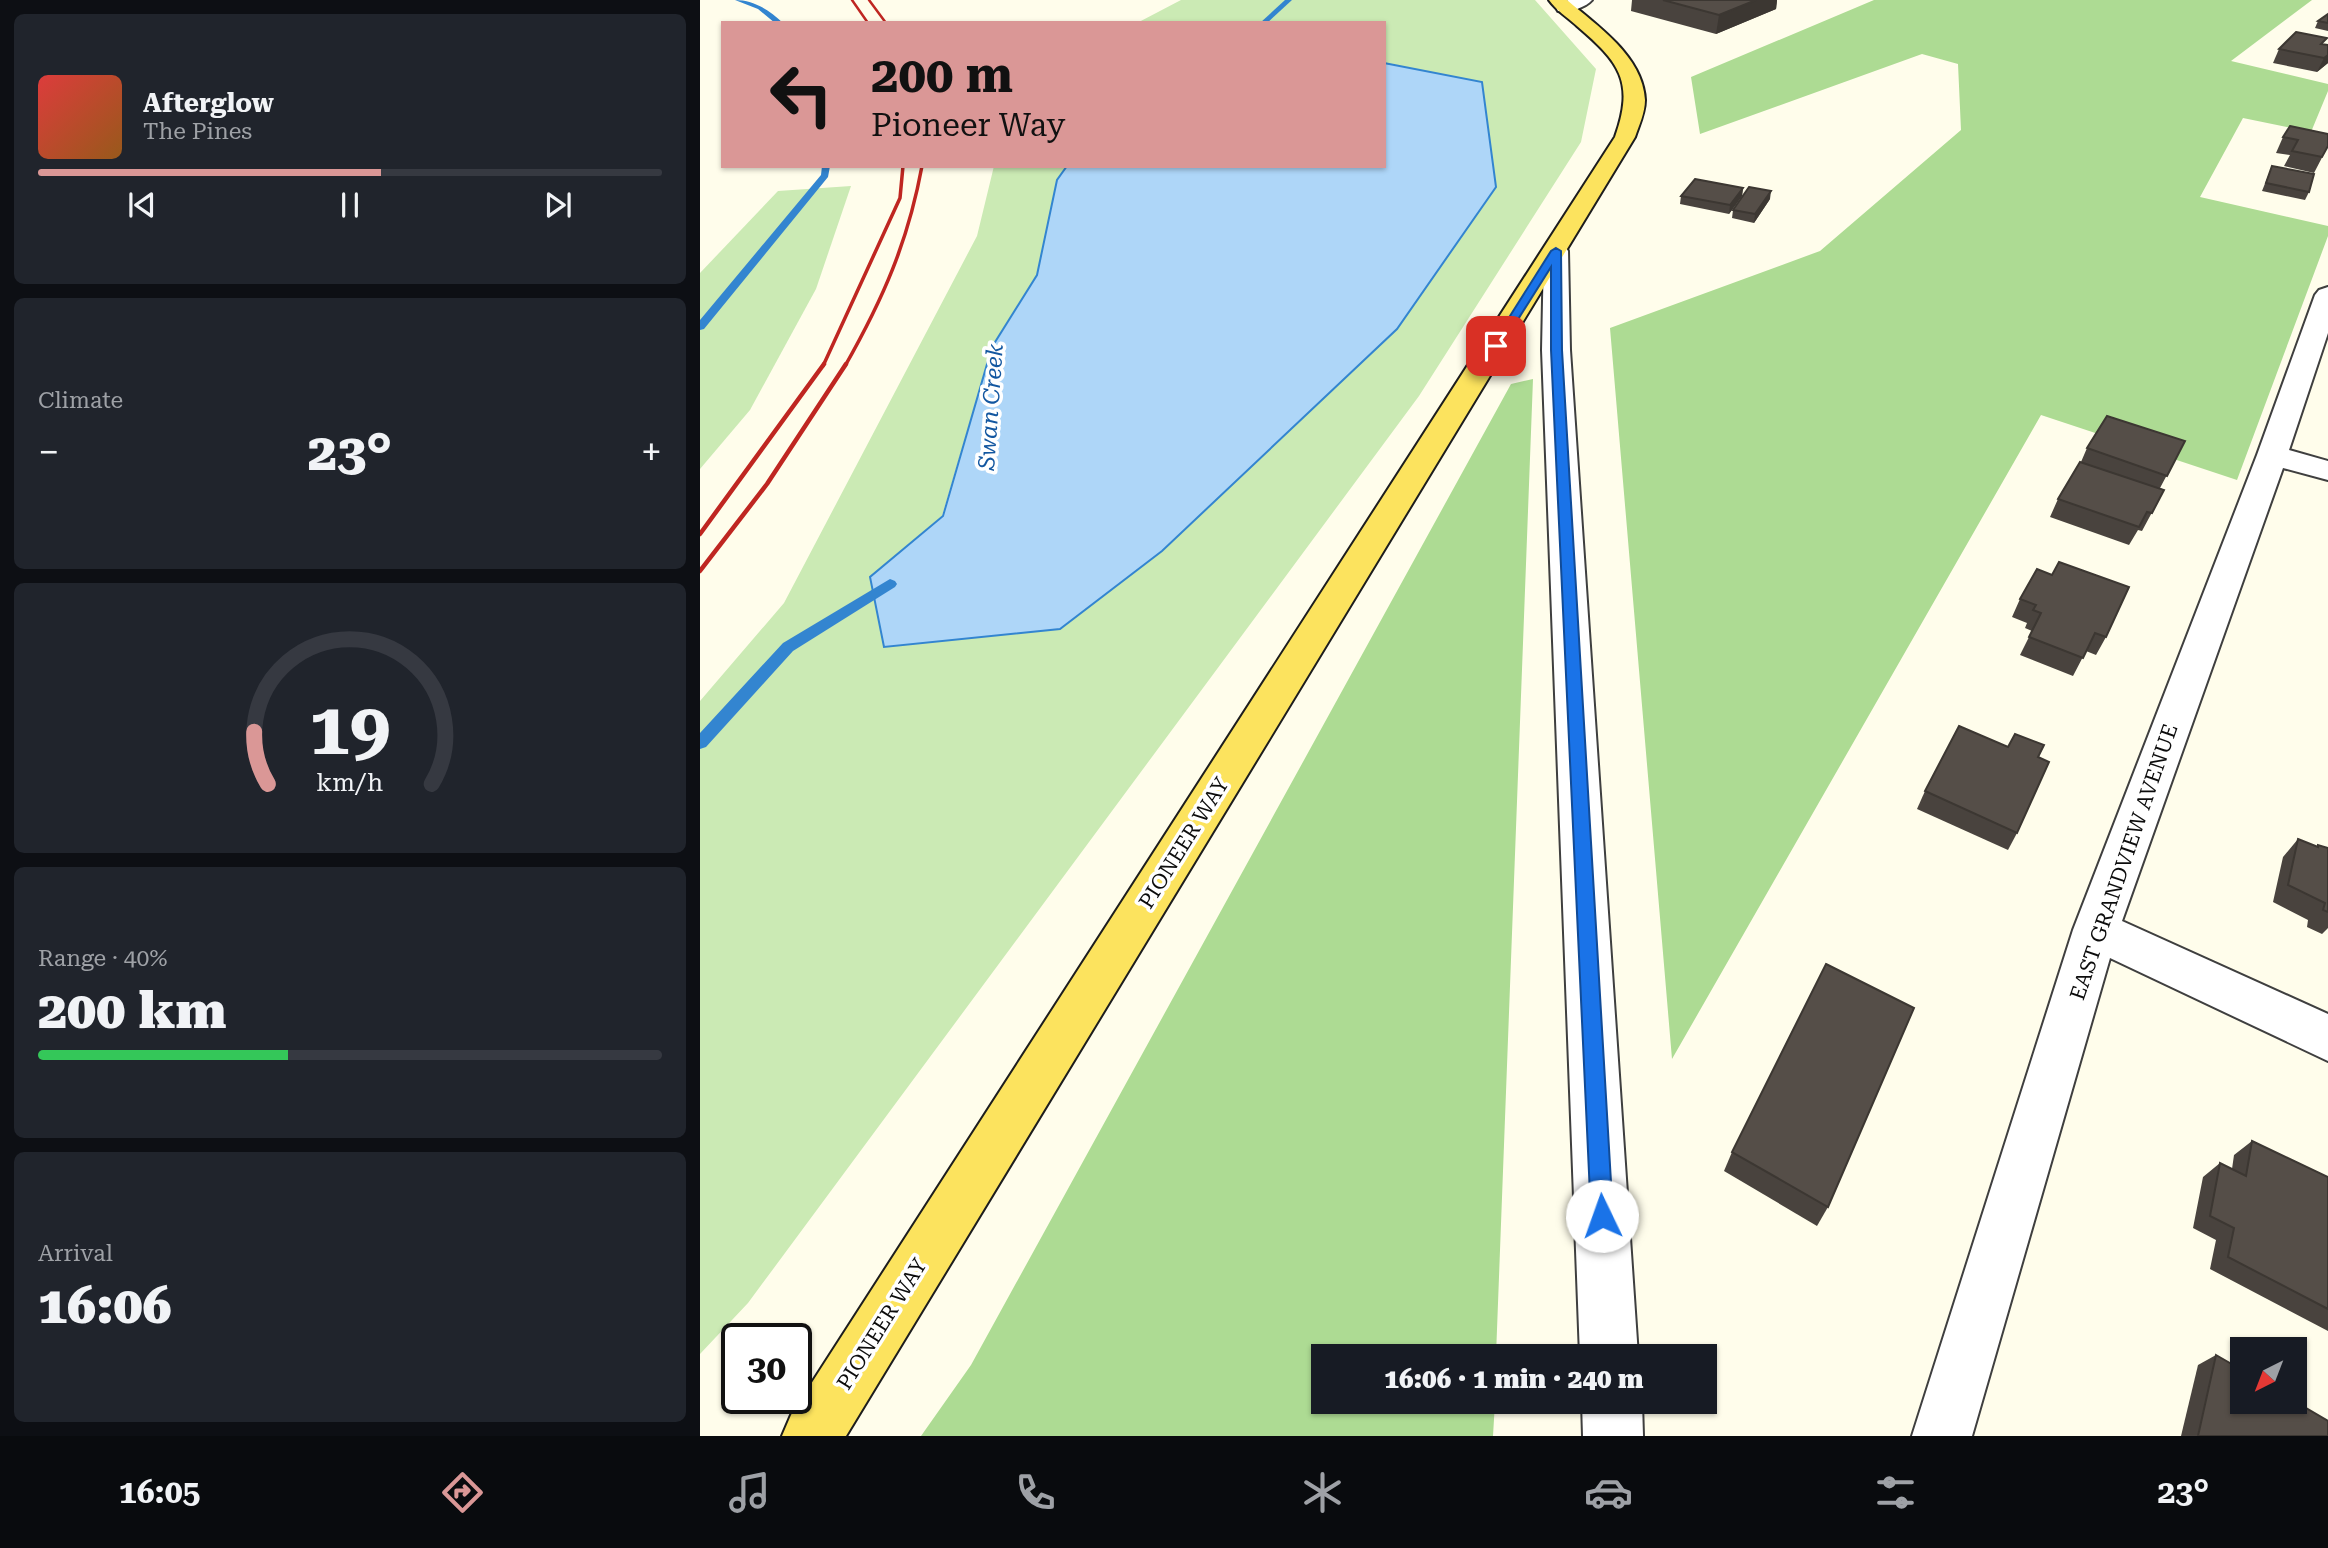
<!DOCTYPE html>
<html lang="en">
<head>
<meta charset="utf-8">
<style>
  body { margin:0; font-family:"Roboto Serif",serif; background:#20242c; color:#f1f3f6; height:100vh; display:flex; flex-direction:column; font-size:26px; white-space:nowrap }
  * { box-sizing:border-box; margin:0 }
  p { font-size:23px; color:#9ea1a6 }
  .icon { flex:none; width:38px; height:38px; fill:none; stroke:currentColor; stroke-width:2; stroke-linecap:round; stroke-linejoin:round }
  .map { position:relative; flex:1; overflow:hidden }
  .drawer { display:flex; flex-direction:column; gap:14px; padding:14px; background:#0d0f14; width:700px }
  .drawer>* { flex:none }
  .top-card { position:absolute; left:21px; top:21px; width:665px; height:147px; border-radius:0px; box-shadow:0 2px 5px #0004; background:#da9796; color:#111; overflow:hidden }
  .needle { width:46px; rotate:222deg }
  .controls { position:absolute; left:1530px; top:1337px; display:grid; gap:14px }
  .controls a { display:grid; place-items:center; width:77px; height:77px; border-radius:0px; background:#171b24; box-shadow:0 2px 5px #0004; font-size:35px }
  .speed { position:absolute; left:21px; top:1323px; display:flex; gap:14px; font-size:35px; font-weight:700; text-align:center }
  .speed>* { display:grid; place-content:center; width:91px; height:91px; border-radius:50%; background:#171b24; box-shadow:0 2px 5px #0004; line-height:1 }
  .speed .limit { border:4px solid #111; border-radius:10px; background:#fff; color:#111 }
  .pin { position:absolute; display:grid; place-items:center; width:60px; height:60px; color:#fff; margin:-30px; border-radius:14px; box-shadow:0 4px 10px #0006 }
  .me { position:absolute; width:77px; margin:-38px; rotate:357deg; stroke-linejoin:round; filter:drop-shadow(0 0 5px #0008) }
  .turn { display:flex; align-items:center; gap:24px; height:147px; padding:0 35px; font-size:32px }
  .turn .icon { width:91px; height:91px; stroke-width:2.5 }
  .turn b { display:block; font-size:49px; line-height:60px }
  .big { font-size:52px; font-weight:800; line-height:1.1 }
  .drawer .tile { flex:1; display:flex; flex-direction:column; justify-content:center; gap:10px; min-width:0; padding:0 24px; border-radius:10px; background:#20242c }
  .drawer .dial { align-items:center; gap:0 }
  .dial svg { height:182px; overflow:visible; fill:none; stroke:#363941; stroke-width:7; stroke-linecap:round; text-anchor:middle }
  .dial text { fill:#f1f3f6; stroke:none }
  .song { display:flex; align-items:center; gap:21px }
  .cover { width:84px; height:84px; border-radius:10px; background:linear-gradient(135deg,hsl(0 70% 55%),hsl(30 70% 35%)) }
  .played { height:7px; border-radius:4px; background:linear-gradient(90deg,#da9796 55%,#363941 55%) }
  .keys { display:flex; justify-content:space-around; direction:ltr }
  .heat { display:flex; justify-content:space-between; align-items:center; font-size:38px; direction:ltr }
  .charge { height:10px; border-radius:5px; background:linear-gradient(90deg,#34c759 40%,#363941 0) }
  .trip { position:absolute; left:611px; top:1344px; width:406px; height:70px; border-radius:0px; background:#171b24; box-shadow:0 2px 5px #0004; font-weight:800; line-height:70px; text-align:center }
  .dock { display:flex; height:112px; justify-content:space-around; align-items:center; background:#090b0e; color:#9ea1a6 }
  .dock .icon { width:49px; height:49px }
  .dock .selected { color:#da9796 }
  .dock b { font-size:32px; color:#f1f3f6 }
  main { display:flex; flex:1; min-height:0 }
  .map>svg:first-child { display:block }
</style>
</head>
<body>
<main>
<section class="drawer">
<div class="tile">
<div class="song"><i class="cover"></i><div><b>Afterglow</b><p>The Pines</p></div></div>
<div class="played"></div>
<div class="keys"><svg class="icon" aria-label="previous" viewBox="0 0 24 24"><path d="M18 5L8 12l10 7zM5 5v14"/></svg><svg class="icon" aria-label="pause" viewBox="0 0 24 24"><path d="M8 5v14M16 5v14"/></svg><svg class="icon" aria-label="next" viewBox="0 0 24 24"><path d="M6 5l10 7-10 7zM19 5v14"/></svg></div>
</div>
<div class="tile"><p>Climate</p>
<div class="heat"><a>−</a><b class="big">23°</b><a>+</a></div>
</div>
<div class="tile dial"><svg viewBox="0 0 100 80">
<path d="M14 69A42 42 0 1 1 86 69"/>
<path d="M14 69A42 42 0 0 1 8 46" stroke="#da9796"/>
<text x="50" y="56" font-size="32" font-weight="700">19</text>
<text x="50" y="72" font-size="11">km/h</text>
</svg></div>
<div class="tile"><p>Range · 40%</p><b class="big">200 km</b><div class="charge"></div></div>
<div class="tile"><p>Arrival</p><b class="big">16:06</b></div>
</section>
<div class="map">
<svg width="1628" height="1436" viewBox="0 0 1628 1436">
  <rect width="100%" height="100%" fill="#fffdeb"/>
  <g fill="#cbeab4">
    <path d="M 481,0 L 835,0 L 896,69 L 881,142 L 719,396 L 48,1303 L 0,1354 L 0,701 L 84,603 L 277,236 L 294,166 L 367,166 L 357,180 L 337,275 L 292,347 L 242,516 L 170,577 L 360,629 L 462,551 L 697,329 L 782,82 L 684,63 L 684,23 L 437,23 Z"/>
    <path d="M 151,186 L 116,289 L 50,410 L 0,469 L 0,273 L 78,191 Z"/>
  </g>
  <g fill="#addb93">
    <path d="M 1174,0 L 1612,0 L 1531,61 L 1628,84 L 1628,91 L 1611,132 L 1543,118 L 1500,197 L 1628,226 L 1628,236 L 1537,480 L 1341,415 L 972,1059 L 910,328 L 1120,251 L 1261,130 L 1258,64 L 1222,54 L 1000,134 L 991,77 Z"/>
    <path d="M 833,379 L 796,1356 L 623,1356 L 623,1402 L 795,1402 L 793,1436 L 221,1436 L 271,1365 L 811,384 Z"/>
  </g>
  <path fill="#aed6f8" stroke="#3385d0" stroke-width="2" d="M 684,63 L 782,82 L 796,187 L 697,329 L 462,551 L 360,629 L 184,647 L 170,577 L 243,516 L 292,347 L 337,275 L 357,180 L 367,166 L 684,166 Z"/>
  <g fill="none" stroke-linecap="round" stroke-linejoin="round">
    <g fill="#3385d0" fill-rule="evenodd">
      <path d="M 35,0 C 54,0 69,10 83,23 L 75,23 L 58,9 Z"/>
      <path d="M 585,0 L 592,0 L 567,23 L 560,23 Z"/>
      <path d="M 122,166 L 130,166 L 128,177 L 4,329 L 0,330 L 0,320 L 121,175 Z"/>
      <path d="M 190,579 L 195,581 L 197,584 L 195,587 L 93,651 L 6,747 L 0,749 L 0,733 L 83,643 Z"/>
    </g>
    <defs>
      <g id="minor">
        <path d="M 868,0 L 892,0 C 885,8 868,13 858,11 L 856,7 Z"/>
        <path d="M 856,244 L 865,246 L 868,251 L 870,350 L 938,1356 L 880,1356 L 842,350 L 844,251 L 847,246 Z"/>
        <path d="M 1628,287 L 1628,333 L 1589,450 L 1628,461 L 1628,480 L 1583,468 L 1422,921 L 1628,1014 L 1628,1061 L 1410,958 L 1272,1436 L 1212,1436 L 1373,930 L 1557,455 L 1615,295 L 1619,290 Z"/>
        <path d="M 882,1402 L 942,1402 L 943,1436 L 883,1436 Z"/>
      </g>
      <path id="major" d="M 849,0 L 867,0 C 897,26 943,56 945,100 C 945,113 939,125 935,137 L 146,1436 L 82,1436 L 91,1415 L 915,137 C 935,81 919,62 877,26 C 867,17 856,10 849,0 Z"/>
    </defs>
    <use href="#minor" stroke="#3f3f3f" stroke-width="4"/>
    <use href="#major" stroke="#1d1d1d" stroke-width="4"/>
    <use href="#minor" fill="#fff" fill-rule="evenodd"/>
    <use href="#major" fill="#fce35e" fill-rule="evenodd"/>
    <g stroke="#bf2621" stroke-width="2.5">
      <path d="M 152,0 L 168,23"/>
      <path d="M 169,0 L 186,23"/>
    </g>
    <g stroke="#bf2621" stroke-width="3.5">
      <path d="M 123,366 L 200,198 L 203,166"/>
      <path d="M 145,366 C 183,299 208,242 222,166"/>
    </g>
    <g stroke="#bf2621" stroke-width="4.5">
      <path d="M 0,534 L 124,364"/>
      <path d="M 0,571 L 67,484 L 146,364"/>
    </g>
  </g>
  <g fill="#49433e">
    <path d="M 932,0 L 1077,0 L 1076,9 L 1016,34 L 931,11 Z"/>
    <path d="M 1628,14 L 1628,31 L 1615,28 L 1618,21 Z"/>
    <path d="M 1624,45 L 1628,63 L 1617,72 L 1573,63 L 1579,49 Z"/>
    <path d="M 1583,137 L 1628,146 L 1614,173 L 1584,166 L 1590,155 L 1576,153 Z"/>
    <path d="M 1572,166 L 1609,192 L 1605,200 L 1562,191 Z"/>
    <path d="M 1043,188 L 1042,196 L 1029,214 L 980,204 L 981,196 Z"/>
    <path d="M 1070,199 L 1054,223 L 1032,218 L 1033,210 Z"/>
    <path d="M 1485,441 L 1460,488 L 1464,490 L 1442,531 L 1438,530 L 1429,545 L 1350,517 L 1358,499 L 1381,462 L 1387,448 Z"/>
    <path d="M 1337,569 L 1406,637 L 1396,655 L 1386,651 L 1373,676 L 1320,655 L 1332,631 L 1325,628 L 1327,623 L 1312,617 L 1320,599 Z"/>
    <path d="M 1308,747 L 1317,833 L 1308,850 L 1217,809 L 1225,791 Z"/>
    <path d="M 1598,839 L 1616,847 L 1618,845 L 1628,848 L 1628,928 L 1622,934 L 1607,927 L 1608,920 L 1573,902 L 1583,857 Z"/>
    <path d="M 1552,1141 L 1628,1177 L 1628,1331 L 1510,1269 L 1516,1240 L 1493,1228 L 1503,1177 L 1520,1163 L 1532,1169 L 1534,1155 Z"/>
    <path d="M 1032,1152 L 1128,1207 L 1117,1226 L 1024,1171 Z"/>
    <path d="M 1516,1355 L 1628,1436 L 1481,1436 L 1498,1365 Z"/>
  </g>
  <g fill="#3c3732">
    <path d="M 1056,0 L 1077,0 L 1076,9 L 1016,34 L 1019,15 Z"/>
    <path d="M 1628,55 L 1628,63 L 1617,72 L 1624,58 Z"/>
    <path d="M 1043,188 L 1042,196 L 1029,214 L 1030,205 Z"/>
    <path d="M 1071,191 L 1070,199 L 1054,223 L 1055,214 Z"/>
  </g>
  <g fill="#554e48" stroke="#3c3732" stroke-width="2">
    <path d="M 963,0 L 1056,0 L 1019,15 Z"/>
    <path d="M 1628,14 L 1628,23 L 1618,21 Z"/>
    <path d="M 1596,32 L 1627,38 L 1621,44 L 1628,45 L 1628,55 L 1624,58 L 1579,49 Z"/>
    <path d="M 1590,126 L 1628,134 L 1628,146 L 1622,157 L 1592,151 L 1598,140 L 1583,137 Z"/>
    <path d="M 1572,166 L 1614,174 L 1609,192 L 1566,183 Z"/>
    <path d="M 995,179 L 1043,188 L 1030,205 L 981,196 Z"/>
    <path d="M 1049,187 L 1071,191 L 1055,214 L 1033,210 Z"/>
    <path d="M 1407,416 L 1485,441 L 1467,476 L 1387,448 Z"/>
    <path d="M 1380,462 L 1464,490 L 1452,513 L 1447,512 L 1439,527 L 1358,499 Z"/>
    <path d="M 1359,562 L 1429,587 L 1406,637 L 1395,633 L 1383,658 L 1329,637 L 1341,613 L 1333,610 L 1336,605 L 1320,599 L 1337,569 L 1352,575 Z"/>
    <path d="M 1259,726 L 1308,747 L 1315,734 L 1344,745 L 1338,757 L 1349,762 L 1317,833 L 1225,791 Z"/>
    <path d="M 1598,839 L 1618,847 L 1618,845 L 1628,848 L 1628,912 L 1623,910 L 1625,903 L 1588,885 Z"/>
    <path d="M 1126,964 L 1214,1008 L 1128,1207 L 1032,1152 Z"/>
    <path d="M 1552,1141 L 1628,1177 L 1628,1309 L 1528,1257 L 1534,1228 L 1510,1216 L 1520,1163 L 1546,1176 Z"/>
    <path d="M 1516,1355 L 1542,1370 L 1542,1402 L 1594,1402 L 1594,1401 L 1628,1421 L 1628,1436 L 1498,1436 Z"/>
  </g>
  <path fill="#1a73e8" stroke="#114b97" stroke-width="2" d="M 856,248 L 861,251 L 862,350 L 913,1216 L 910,1224 L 902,1228 L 894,1224 L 891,1216 L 851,350 L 851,267 L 800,348 L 791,346 L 851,251 Z"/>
  <g text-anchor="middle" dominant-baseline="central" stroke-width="7" stroke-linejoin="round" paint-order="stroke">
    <g font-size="21" fill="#0c0c0c" stroke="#fff">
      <text transform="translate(484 843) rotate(-58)">PIONEER WAY</text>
      <text transform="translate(1424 862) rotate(-71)">EAST GRANDVIEW AVENUE</text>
      <text transform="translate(182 1324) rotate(-58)">PIONEER WAY</text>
    </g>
    <g font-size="23" font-style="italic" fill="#1357a0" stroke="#fff">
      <text transform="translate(291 407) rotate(-86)">Swan Creek</text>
    </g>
  </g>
</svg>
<div class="controls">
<a><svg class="needle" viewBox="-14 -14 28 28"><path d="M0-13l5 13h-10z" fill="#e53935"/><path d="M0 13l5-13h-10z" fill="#9ea1a6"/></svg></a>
</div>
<div class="speed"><div class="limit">30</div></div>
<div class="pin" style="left:796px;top:346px;background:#d93025"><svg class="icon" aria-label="arrive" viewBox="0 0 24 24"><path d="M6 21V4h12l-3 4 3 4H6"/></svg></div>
<svg class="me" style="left:902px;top:1216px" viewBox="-20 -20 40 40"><circle r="19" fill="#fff"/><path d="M0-13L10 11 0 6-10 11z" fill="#1a73e8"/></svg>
<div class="trip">16:06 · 1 min · 240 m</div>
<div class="top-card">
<div class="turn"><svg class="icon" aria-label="left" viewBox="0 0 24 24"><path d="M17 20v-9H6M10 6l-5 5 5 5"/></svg><div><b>200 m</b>Pioneer Way</div></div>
</div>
</div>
</main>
<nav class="dock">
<b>16:05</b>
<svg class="icon selected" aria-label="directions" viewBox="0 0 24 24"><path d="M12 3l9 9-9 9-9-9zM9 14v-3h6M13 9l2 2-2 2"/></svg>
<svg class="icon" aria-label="music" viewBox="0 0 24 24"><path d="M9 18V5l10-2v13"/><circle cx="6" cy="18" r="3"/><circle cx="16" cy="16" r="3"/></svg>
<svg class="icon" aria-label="phone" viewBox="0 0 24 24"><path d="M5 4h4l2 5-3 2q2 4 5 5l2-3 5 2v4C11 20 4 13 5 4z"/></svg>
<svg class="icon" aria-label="climate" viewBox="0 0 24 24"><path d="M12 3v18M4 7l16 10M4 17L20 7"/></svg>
<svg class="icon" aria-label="car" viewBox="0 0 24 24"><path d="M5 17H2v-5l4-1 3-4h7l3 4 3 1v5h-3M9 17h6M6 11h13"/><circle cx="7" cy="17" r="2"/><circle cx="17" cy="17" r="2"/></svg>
<svg class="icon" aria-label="filters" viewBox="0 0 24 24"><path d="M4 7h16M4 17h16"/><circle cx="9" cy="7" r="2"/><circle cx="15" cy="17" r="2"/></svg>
<b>23°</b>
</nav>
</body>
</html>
